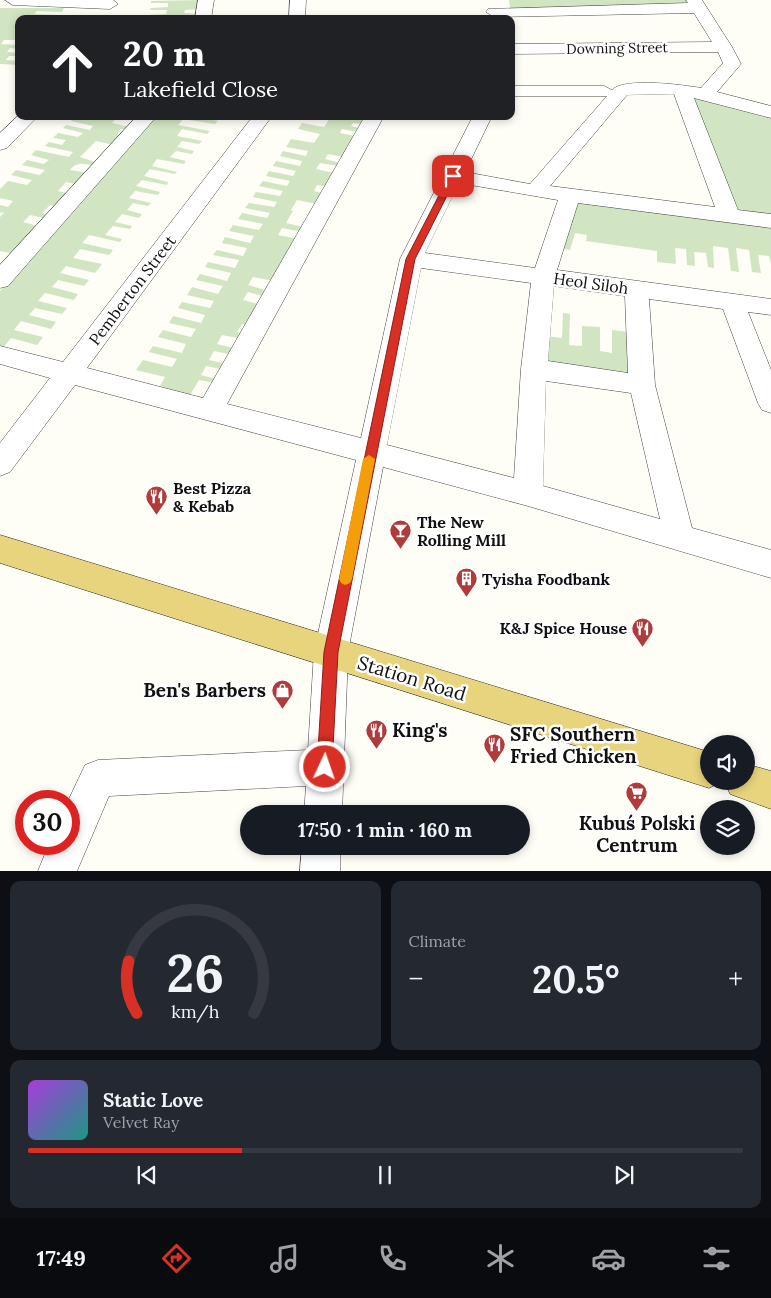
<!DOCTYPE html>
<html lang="en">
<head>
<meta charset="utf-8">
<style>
  body { margin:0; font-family:Lora,serif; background:#242831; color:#f1f3f6; height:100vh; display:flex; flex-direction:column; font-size:19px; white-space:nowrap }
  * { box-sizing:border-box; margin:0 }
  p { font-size:16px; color:#9ea1a6 }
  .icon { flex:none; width:28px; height:28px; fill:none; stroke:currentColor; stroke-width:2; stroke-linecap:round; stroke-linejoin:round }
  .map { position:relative; height:871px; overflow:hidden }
  .drawer { display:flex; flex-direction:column; gap:10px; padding:10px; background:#0d0f14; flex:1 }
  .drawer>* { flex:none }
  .top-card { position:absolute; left:15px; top:15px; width:500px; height:105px; border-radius:10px; box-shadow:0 2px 8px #0003; background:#202124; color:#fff; overflow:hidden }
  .tools { position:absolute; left:700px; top:735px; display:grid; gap:10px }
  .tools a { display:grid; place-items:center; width:55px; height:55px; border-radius:50%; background:#171b24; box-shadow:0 2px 8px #0003; font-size:25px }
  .speed { position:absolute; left:15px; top:790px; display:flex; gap:10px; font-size:25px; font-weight:700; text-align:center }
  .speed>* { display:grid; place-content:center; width:65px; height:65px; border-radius:50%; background:#171b24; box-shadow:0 2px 8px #0003; line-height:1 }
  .speed .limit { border:8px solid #d22; background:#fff; color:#111 }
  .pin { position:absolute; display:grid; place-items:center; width:42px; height:42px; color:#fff; margin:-21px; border-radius:10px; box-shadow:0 2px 8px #0006 }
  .me { position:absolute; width:55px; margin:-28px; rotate:3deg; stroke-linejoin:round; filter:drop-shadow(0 0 4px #0008) }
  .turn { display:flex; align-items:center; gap:18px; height:105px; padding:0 25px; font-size:22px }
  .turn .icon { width:65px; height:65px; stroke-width:2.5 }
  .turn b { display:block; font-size:35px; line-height:42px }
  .big { font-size:38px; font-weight:700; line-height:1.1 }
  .drawer .widget { flex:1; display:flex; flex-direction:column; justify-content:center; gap:8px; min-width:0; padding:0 18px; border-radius:10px; background:#242831 }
  .drawer .dial { align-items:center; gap:0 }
  .dial svg { height:130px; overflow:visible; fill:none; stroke:#363941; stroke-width:7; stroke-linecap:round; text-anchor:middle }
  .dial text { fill:#f1f3f6; stroke:none }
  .song { display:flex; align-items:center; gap:15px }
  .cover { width:60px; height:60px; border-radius:8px; background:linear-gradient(135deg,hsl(280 70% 55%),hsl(170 70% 35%)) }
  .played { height:5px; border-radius:2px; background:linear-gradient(90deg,#d93025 30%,#363941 30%) }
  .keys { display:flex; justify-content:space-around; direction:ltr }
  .heat { display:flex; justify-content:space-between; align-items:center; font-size:28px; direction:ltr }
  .drawer .tiles { flex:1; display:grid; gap:10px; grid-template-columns:1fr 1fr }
  .widget:last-child { grid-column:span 2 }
  .trip { position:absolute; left:240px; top:805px; width:290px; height:50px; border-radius:25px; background:#171b24; box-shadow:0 2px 8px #0003; font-weight:700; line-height:50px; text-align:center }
  .tabs { display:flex; height:80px; justify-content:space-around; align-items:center; background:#090b0e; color:#9ea1a6 }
  .tabs .icon { width:35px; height:35px }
  .tabs .on { color:#d93025 }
  .tabs b { font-size:22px; color:#f1f3f6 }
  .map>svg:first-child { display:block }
</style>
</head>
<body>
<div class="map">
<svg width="771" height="871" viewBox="0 0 771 871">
  <rect width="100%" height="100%" fill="#fefdf6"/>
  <g fill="#d2e5c2">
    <path d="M 201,0 L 200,9 L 185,10 L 184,13 L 199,14 L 197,19 L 147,18 L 149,15 L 166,14 L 167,10 L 150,10 L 151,8 L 168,7 L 168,3 L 151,3 L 151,1 Z"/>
    <path d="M 509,0 L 689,0 L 692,6 L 510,8 Z"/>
    <path d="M 0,8 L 64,8 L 62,12 L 37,11 L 34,14 L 59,15 L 57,19 L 19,19 L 17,37 L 19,40 L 4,40 L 1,44 L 19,45 L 19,49 L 10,48 L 7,52 L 19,53 L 19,56 L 9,56 L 6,60 L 19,61 L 19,65 L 0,64 Z"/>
    <path d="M 689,94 L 771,114 L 771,217 L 740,213 Z"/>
    <path d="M 75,116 L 118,116 L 112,123 L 130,127 L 127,130 L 121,129 L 117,134 L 122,136 L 114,145 L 96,141 L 80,157 L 98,163 L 96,166 C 86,164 77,161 70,170 L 89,173 L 79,185 L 66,182 L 58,191 L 71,194 L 59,207 L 50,205 L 42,213 L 51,216 L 48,219 L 30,215 L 23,222 L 42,227 L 16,254 L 0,251 L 0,217 L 4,213 L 0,212 L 0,205 L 8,207 L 13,201 L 0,198 L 0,189 L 8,181 L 27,185 L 32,180 L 11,175 L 16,170 L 40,175 L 45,170 L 22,165 L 27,160 L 44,164 L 49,160 L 31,155 L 36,150 L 69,157 L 73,152 L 45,146 L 49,142 L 62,145 L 66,140 L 53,138 L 58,133 L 78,137 L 83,133 L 63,128 L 66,125 L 90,130 L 93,126 L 71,121 Z"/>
    <path d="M 155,116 L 197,116 L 218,121 L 215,124 L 183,119 L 178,125 L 210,131 L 207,134 L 182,129 L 177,136 L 202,141 L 199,144 L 182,141 L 177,147 L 194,151 L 192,154 L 176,151 L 170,157 L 186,161 L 184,164 L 157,159 L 152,166 L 177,172 L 175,174 L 150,169 L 144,176 L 168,182 L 167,185 L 142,180 L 136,186 L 160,192 L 158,195 L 135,191 L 129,198 L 151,203 L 148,206 L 133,203 L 127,210 L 142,214 L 139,218 L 122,214 L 115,222 L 132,226 L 130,229 L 113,226 L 105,235 L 122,239 L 120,242 L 89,235 L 82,243 L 113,250 L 109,255 L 80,249 L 73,258 L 102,264 L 95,273 L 66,266 L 60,273 L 89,280 L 84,286 L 58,280 L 52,287 L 78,294 L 74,300 L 45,293 L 38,301 L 67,308 L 62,314 L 35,308 L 29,315 L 56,322 L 51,329 L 21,321 L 14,330 L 43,337 L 37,345 L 11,338 L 3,348 L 0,347 L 0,291 Z"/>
    <path d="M 323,116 L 346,116 L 364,120 L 361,124 L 353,123 L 351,126 L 359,128 L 357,132 L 342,129 L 340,133 L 355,136 L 343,157 L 328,154 L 325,159 L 340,163 L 338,166 L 320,163 L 316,169 L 334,173 L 327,187 L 317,185 L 314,191 L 323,193 L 317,204 L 297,200 L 291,210 L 293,211 L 286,223 L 304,227 L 302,232 L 282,228 L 278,235 L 298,239 L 274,281 L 253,277 L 248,285 L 268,291 L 266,297 L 248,292 L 243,300 L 261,305 L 249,326 L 242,324 L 237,332 L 244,334 L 242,339 L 222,335 L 217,344 L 237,349 L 233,355 L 214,351 L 209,360 L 228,364 L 225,370 L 206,366 L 201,375 L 219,380 L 216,383 L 199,380 L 190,395 L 160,386 L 165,377 L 136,370 L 143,360 L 172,367 L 177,359 L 149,352 L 153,346 L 182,353 L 186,344 L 158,337 L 163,330 L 191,337 L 196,329 L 169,323 L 173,316 L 201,323 L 205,315 L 178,308 L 182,302 L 210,308 L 214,301 L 187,295 L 192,287 L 218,294 L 223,286 L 196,280 L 200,274 L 227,281 L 231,273 L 205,267 L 208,262 L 235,268 L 239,260 L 213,255 L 217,250 L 243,256 L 247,248 L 222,243 L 225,237 L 250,243 L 254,236 L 229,231 L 233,225 L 259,230 L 263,224 L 238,219 L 242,213 L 267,218 L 270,213 L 245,208 L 249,203 L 274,207 L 277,202 L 253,197 L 256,192 L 280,196 L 283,191 L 259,186 L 263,181 L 287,186 L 290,181 L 266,176 L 269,171 L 293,176 L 296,171 L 273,166 L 276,161 L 300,166 L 302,161 L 280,156 L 283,151 L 306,156 L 308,151 L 286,147 L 291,139 L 314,143 L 320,134 L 298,129 L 302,123 L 324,127 L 330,118 Z"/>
    <path d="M 576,203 L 771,225 L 771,264 L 769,256 L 758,255 L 761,273 L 752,272 L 749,250 L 736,248 L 739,272 L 731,271 L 728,248 L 713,246 L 714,268 L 708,267 L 706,253 L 694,252 L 695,266 L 687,265 L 686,249 L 675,248 L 676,264 L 657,262 L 657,251 L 586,241 L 587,235 L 575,233 L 570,250 L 563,249 Z"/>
    <path d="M 563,313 L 570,314 L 569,345 L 582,346 L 582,326 L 600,327 L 600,351 L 612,353 L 612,330 L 629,332 L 630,376 L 548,361 L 546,336 L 562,338 Z"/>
  </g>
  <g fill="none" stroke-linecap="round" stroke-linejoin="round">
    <defs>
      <g id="minor">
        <path d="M 5,0 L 113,0 L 118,4 L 110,9 L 13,5 Z"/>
        <path d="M 198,0 L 214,0 L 211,19 L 195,19 Z"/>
        <path d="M 290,0 L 306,0 L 305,19 L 289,19 Z"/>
        <path d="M 686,0 L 702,0 L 732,47 L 741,64 L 717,92 L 771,106 L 771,118 L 694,98 L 738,210 L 771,214 L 771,228 L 578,203 L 557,270 L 771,299 L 771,315 L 748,312 L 771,370 L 771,413 L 762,410 L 758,403 L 723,309 L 649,299 L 655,385 L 692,528 L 771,550 L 771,578 L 528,506 L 383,467 L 348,652 L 342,814 L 304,814 L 306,786 L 109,796 L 77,871 L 38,871 L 49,844 L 69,844 L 68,801 L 85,765 L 98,760 L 308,750 L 314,652 L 356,460 L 75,385 L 10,472 L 0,476 L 0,443 L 50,378 L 0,364 L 0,346 L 63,362 L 253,116 L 272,116 L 87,368 L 203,398 L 365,116 L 384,116 L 227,404 L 361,438 L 400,259 L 473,116 L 492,116 L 465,172 L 530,184 L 607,96 L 511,96 L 511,86 L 604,86 L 612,90 C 624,77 684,85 701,88 L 723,63 L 718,52 L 511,54 L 511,44 L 712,42 L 694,13 L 494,17 L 486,12 L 488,9 L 688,3 ZM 674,94 L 715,207 L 550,186 L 627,95 ZM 459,183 L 558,200 L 535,268 L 425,253 ZM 421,268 L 531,283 L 521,369 L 514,478 L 387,445 ZM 554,286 L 625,296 L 628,373 L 548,361 ZM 546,381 L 631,393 L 660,519 L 543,486 Z"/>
        <path d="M 19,115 L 38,116 L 7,148 L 0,150 L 0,133 Z"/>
        <path d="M 137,116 L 157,116 L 8,286 L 0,288 L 0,265 Z"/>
        <path d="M 302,846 L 340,846 L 340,871 L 300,871 Z"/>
      </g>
      <g id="major">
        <path d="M 0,535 L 709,752 L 709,781 L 723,781 L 709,788 L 0,563 Z"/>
        <path d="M 746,764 L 771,771 L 771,809 L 730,794 L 725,781 L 746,781 Z"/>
      </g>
    </defs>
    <use href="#minor" stroke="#444" stroke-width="1"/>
    <use href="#major" stroke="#222" stroke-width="1"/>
    <use href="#minor" fill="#fff" fill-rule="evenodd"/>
    <use href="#major" fill="#e7d47c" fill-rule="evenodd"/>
  </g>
  <path fill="#d93025" stroke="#8d1f18" d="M 453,173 L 457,176 L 415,259 L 338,652 L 332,767 L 330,772 L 325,775 L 320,772 L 317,767 L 324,652 L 406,259 L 449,176 Z"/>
  <path fill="#f59e0b" d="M 369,455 L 375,459 L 352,579 L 350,583 L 345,585 L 341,583 L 339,579 L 363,459 Z"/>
  <defs>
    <symbol id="restaurant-pin" viewBox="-11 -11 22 30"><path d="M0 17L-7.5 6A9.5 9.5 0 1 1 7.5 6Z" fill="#b03b3a" stroke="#fff"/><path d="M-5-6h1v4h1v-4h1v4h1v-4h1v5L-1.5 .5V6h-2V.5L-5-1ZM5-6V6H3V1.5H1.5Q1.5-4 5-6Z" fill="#fff"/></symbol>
    <symbol id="bar-pin" viewBox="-11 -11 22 30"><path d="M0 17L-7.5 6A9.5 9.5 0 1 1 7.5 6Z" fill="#b03b3a" stroke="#fff"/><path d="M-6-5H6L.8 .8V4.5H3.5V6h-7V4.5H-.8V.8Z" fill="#fff"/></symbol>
    <symbol id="building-pin" viewBox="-11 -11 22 30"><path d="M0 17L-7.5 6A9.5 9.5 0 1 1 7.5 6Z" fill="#b03b3a" stroke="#fff"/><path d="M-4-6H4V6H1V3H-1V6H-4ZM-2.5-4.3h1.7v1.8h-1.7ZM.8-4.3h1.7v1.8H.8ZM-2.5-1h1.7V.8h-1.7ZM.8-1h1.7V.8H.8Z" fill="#fff"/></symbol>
    <symbol id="shop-pin" viewBox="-11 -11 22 30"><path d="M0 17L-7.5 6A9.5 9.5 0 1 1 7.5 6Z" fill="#b03b3a" stroke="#fff"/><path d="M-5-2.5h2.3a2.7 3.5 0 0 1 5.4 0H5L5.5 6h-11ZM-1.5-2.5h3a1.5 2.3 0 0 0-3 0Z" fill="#fff"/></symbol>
    <symbol id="supermarket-pin" viewBox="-11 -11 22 30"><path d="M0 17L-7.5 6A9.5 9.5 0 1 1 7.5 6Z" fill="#b03b3a" stroke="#fff"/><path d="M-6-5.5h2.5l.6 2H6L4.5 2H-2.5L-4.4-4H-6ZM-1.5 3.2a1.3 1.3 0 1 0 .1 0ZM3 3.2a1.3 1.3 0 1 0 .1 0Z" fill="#fff"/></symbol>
  </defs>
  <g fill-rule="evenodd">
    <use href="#restaurant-pin" x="144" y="484" width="25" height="34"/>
    <use href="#bar-pin" x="388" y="518" width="25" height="34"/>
    <use href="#building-pin" x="454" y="566" width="25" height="34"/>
    <use href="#restaurant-pin" x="630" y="616" width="25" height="34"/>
    <use href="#shop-pin" x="270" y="678" width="25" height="34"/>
    <use href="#restaurant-pin" x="364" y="718" width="25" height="34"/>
    <use href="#restaurant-pin" x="482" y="732" width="25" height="34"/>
    <use href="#supermarket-pin" x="624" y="780" width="25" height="34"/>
  </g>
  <g text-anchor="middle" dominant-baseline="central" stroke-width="5" stroke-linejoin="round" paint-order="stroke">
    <g font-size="14" fill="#111" stroke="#fff">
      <text transform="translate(617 48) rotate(-1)">Downing Street</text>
    </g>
    <g font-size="16" fill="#111" stroke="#fff">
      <text transform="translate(591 283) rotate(8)">Heol Siloh</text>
      <text transform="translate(132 290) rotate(-53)">Pemberton Street</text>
    </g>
    <g font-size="16" font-weight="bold" fill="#111" stroke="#fff" text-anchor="start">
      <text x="173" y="488">Best Pizza<tspan x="173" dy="18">&amp; Kebab</tspan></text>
      <text x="417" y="522">The New<tspan x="417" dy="18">Rolling Mill</tspan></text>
      <text x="482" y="579">Tyisha Foodbank</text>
      <text x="627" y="628" text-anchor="end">K&amp;J Spice House</text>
    </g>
    <g font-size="19" fill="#111" stroke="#fff">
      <text transform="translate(412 678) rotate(17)">Station Road</text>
    </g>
    <g font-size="19" font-weight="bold" fill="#111" stroke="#fff" text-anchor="start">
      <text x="266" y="690" text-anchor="end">Ben's Barbers</text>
      <text x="392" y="730">King's</text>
      <text x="510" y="734">SFC Southern<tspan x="510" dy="22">Fried Chicken</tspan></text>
      <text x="637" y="823" text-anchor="middle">Kubuś Polski<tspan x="637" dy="22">Centrum</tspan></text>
    </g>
  </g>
</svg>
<div class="tools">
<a><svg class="icon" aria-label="sound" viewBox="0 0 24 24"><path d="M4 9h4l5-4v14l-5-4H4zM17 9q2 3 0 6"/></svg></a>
<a><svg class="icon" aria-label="layers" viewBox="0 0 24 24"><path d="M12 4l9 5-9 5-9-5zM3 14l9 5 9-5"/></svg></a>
</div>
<div class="speed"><div class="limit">30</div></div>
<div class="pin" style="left:453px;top:176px;background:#d93025"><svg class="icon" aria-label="arrive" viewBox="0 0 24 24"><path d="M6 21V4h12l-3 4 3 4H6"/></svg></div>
<svg class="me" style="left:325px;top:767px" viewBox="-20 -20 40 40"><circle r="17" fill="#d93025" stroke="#fff" stroke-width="3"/><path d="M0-11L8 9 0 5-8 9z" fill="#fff"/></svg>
<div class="trip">17:50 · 1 min · 160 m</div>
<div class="top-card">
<div class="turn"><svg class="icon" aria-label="ahead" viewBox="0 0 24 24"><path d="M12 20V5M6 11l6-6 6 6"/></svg><div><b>20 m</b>Lakefield Close</div></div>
</div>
</div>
<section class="drawer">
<div class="tiles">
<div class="widget dial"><svg viewBox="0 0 100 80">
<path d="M14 69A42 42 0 1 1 86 69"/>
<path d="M14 69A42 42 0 0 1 9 37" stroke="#d93025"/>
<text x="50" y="56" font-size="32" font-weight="700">26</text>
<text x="50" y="72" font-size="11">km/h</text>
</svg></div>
<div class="widget"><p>Climate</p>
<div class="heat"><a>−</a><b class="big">20.5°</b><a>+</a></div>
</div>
<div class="widget">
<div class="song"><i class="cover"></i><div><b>Static Love</b><p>Velvet Ray</p></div></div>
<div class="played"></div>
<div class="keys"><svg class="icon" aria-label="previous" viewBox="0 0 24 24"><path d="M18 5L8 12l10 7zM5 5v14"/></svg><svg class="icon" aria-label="pause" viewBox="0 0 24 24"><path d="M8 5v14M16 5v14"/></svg><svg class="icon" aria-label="next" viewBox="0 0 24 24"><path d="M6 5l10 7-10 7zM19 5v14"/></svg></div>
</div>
</div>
</section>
<nav class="tabs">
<b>17:49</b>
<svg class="icon on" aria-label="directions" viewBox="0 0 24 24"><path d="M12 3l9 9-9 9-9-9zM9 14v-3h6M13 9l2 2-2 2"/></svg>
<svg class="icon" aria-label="music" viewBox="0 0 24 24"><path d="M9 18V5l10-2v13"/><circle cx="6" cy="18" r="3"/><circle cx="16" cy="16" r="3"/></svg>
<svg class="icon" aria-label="phone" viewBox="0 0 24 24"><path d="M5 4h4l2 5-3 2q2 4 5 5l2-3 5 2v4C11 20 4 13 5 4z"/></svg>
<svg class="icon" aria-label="climate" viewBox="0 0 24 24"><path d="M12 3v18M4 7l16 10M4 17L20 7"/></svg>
<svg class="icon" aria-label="car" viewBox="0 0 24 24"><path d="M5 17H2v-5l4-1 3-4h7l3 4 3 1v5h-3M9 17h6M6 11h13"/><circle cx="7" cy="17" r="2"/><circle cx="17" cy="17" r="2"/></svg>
<svg class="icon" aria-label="filters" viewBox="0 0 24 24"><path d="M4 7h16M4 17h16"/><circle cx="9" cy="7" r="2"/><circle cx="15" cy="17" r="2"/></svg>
</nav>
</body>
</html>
